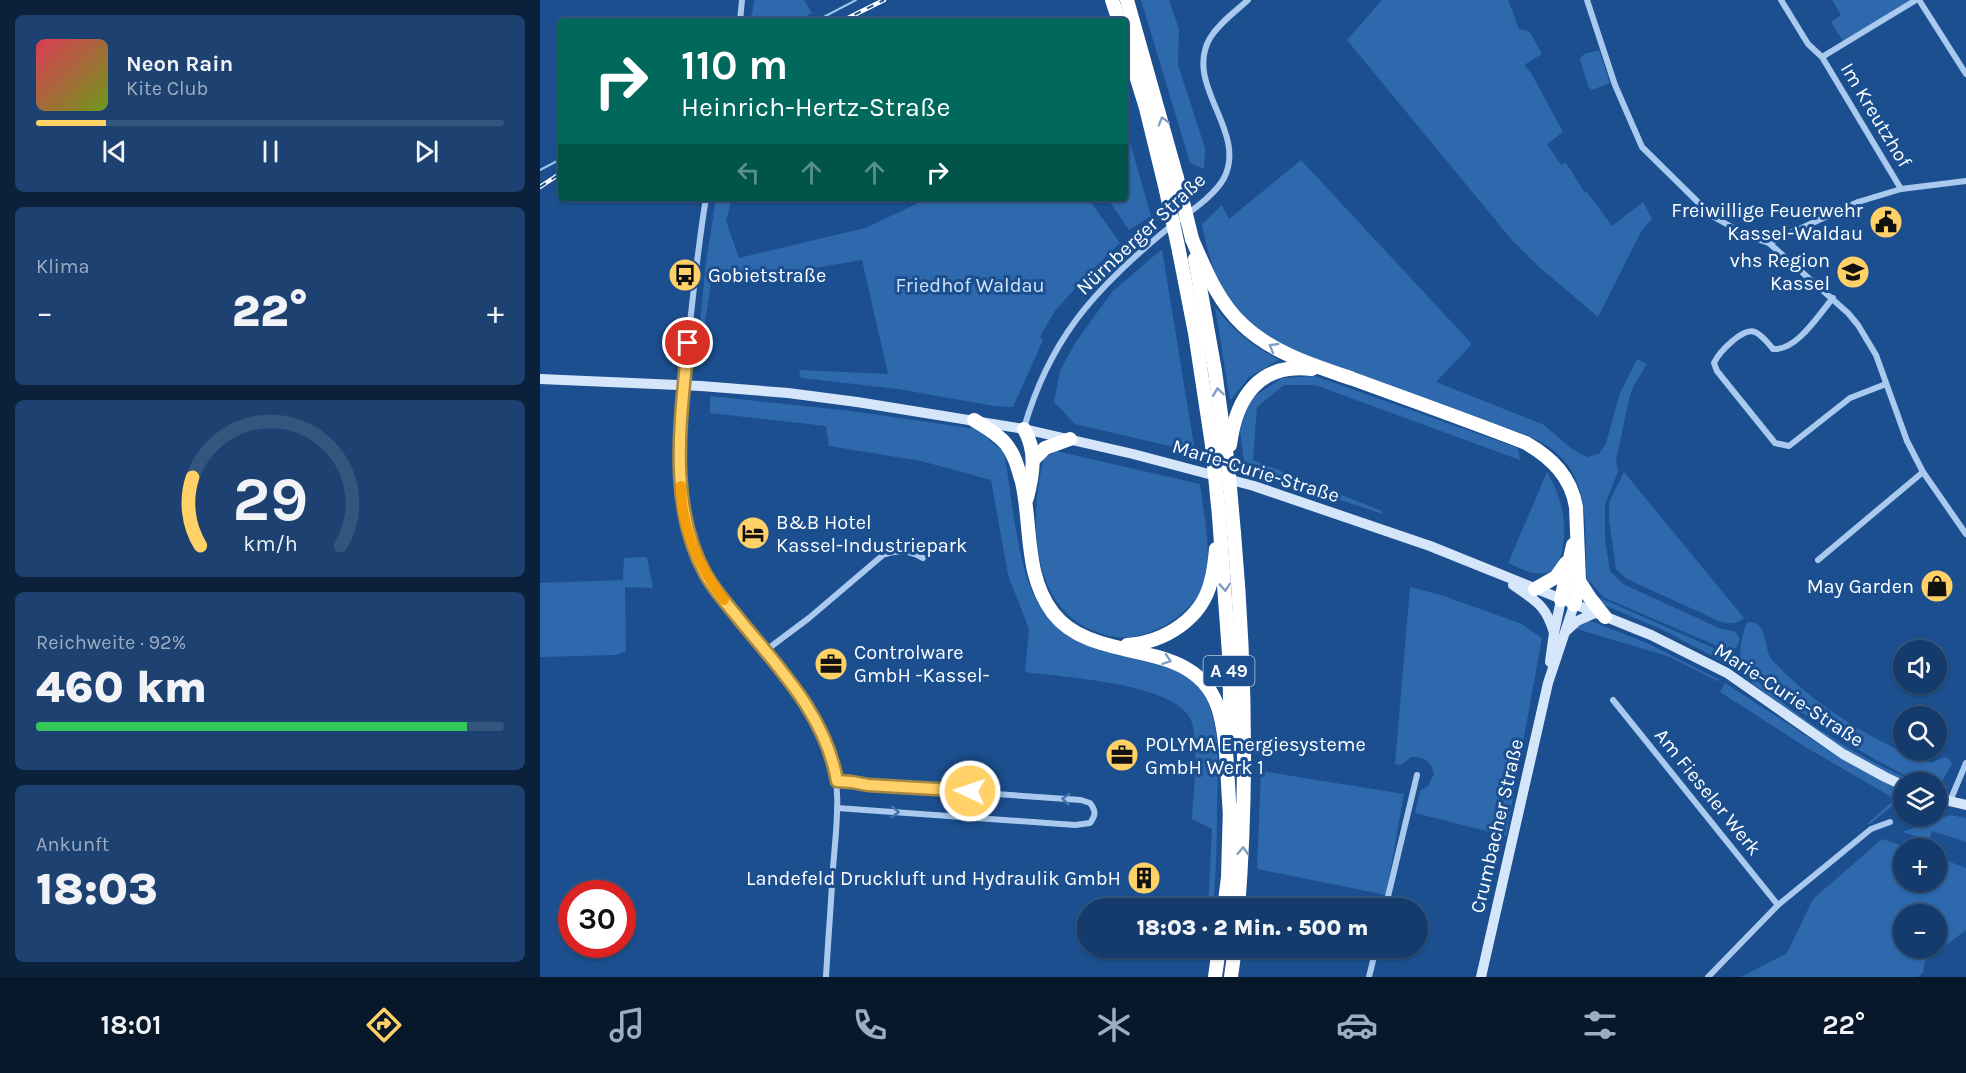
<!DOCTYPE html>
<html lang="de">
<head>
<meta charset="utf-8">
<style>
  body { margin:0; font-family:Karla,sans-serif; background:#1d4271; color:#f1f3f6; height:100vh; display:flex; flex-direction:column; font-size:22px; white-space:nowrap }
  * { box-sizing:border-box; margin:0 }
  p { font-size:20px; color:#9dadc1 }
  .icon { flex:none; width:33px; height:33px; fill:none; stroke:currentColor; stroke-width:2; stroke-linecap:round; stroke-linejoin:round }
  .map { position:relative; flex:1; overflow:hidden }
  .sheet { display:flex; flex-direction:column; gap:15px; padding:15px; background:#0b203b; width:540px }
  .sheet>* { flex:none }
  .guide { position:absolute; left:18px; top:18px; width:570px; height:183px; border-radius:6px; box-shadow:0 2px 4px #0004,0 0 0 2px #33557e; background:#00695c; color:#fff; overflow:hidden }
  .fabs { position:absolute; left:1353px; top:640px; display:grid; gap:12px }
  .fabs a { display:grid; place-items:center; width:54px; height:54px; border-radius:50%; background:#143b6b; box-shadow:0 2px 4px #0004,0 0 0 2px #33557e; font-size:30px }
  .speed { position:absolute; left:18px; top:880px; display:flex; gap:12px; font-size:30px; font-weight:700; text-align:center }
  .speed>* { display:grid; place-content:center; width:78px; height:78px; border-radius:50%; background:#143b6b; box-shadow:0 2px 4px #0004,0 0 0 2px #33557e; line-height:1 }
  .speed .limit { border:9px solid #d22; background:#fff; color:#111 }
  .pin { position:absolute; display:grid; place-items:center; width:51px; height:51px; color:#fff; margin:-26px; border:3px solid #fff; border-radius:50%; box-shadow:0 2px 6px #0007 }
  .me { position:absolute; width:66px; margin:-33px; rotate:273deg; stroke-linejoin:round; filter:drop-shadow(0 0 4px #0008) }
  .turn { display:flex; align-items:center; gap:21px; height:126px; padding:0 24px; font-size:27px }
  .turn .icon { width:78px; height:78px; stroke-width:2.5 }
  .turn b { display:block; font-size:42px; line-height:51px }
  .lanes { display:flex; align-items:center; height:57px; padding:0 24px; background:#0003; justify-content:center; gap:30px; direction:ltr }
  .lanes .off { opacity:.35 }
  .big { font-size:45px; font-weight:800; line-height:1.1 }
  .sheet .card { flex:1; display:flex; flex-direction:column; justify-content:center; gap:9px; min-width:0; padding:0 21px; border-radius:9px; background:#1d4271 }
  .sheet .dial { align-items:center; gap:0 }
  .dial svg { height:156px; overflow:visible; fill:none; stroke:#33557e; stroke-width:7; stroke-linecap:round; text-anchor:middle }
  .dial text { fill:#f1f3f6; stroke:none }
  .song { display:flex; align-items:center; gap:18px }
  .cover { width:72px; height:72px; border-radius:9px; background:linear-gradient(135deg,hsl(350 70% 55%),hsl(80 70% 35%)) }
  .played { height:6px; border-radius:3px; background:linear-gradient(90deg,#ffd166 15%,#33557e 15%) }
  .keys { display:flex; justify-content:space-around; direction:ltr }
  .heat { display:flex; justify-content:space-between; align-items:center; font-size:33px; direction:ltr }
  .charge { height:9px; border-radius:4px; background:linear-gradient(90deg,#34c759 92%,#33557e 0) }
  .trip { position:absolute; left:537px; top:898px; width:351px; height:60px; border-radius:30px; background:#143b6b; box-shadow:0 2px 4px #0004,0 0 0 2px #33557e; font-weight:800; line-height:60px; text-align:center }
  .menu { display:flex; height:96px; justify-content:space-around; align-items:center; background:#08182b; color:#9dadc1 }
  .menu .icon { width:42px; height:42px }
  .menu .active { color:#ffd166 }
  .menu b { font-size:27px; color:#f1f3f6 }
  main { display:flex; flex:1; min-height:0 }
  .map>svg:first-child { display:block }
</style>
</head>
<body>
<main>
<section class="sheet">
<div class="card">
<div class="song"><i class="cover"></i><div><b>Neon Rain</b><p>Kite Club</p></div></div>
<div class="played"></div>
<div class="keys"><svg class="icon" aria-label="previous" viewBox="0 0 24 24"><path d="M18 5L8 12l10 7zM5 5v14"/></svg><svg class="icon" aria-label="pause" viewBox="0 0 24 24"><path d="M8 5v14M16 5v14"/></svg><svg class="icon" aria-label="next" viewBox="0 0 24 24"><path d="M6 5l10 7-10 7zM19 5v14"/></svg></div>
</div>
<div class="card"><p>Klima</p>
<div class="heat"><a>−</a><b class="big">22°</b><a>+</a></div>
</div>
<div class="card dial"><svg viewBox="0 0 100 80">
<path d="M14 69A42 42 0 1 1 86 69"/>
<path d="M14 69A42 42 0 0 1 10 34" stroke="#ffd166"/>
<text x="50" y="56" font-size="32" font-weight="700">29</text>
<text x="50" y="72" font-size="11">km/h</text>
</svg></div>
<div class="card"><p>Reichweite · 92%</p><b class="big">460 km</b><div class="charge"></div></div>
<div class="card"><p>Ankunft</p><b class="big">18:03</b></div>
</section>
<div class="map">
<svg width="1426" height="977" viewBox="0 0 1426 977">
  <rect width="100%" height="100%" fill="#1b4f8f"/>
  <g fill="#2e69ad" fill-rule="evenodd">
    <path d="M 214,0 L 264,0 L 272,13 L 258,21 L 211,21 Z"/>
    <path d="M 601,0 L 629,0 L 639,29 L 638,65 L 665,148 L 664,169 L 650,163 Z"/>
    <path d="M 842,0 L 968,0 L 979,29 L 989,31 L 1002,54 L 984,65 L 991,73 L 1023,132 L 1007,144 L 1021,165 L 1026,163 L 1045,193 L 1047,192 L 1072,226 L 1103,202 L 1112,219 L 1102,230 L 1058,317 L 998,266 L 971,239 L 807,40 Z"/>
    <path d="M 1292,0 L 1370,0 L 1303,41 L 1291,22 L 1301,15 Z"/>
    <path d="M 1059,50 L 1070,83 L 1052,90 L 1048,86 L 1040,59 L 1044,54 Z"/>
    <path d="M 585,125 L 611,216 L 589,230 L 567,198 L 585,198 Z"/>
    <path d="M 761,160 L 932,344 L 896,382 L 1004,425 L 1032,449 L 1047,457 L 1059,454 L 1066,443 L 1080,393 L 1097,359 L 1107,364 L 1093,387 L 1089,399 L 1076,461 L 1078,472 L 1065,504 L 1065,539 L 1070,571 L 1083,584 L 1181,629 L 1194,631 L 1200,638 L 1196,648 L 1189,651 L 1065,598 C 1058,593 1053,583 1047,580 C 1043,535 1054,482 1013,450 C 1006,444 996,440 989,436 C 939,418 889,399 839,381 C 792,364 737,351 701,314 C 677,290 668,256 662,224 L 682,205 L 689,219 Z"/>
    <path d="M 176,198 L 192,198 L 186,221 L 199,258 L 325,228 L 389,198 L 548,198 L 580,243 L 547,275 L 514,312 L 500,337 L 503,340 L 473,407 L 454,406 L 358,389 L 261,378 L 259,370 L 348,374 L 322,260 L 209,279 L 173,270 L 163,335 L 159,333 L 166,262 Z"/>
    <path d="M 622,249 L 655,452 L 535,424 L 514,402 L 520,371 L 535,343 L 572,292 Z"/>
    <path d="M 675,307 C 697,334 709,343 739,360 L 709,377 L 690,401 Z"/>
    <path d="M 775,376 L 978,448 L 980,460 L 775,385 L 744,385 L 717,407 L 713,460 L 842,511 L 843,514 L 705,469 L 700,431 L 710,399 L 742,378 Z"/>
    <path d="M 170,396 L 311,411 L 436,429 L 464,452 C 473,499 476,576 505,614 C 530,645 570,653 606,660 C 688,675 678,745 677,809 C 677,843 676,875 673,909 L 668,909 L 672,829 L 652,819 C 653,795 660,737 650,718 C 632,683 522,677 485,672 L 489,629 L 468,575 L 451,480 L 381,461 L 289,446 L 286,426 L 170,413 Z"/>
    <path d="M 516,451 L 660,484 C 664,517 674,556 662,588 C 656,603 634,622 620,628 C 595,639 579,641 554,631 C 489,606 489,515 504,458 Z"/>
    <path d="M 1007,472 C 1025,502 1030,535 1017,568 C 998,580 986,570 968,563 Z"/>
    <path d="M 1084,472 L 1204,618 C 1196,624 1191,624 1181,622 L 1087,579 L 1076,569 L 1069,520 L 1069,502 Z"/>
    <path d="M 107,557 L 113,588 L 85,587 L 86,651 L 76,655 L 0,657 L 0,583 L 83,580 L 84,558 Z"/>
    <path d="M 870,587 L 901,595 L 971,620 L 982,624 L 1002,638 L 966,836 L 875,813 L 880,791 L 888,786 L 894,774 C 891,761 885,757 871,757 L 861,765 L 855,764 Z"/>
    <path d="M 1056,596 L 1187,654 L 1189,665 L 1123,630 L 1062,604 Z"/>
    <path d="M 1048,620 L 1107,643 L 1180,680 L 1177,681 L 1130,657 L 1034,628 Z"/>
    <path d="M 1208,622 C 1230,622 1222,649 1233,661 C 1277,707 1331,741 1392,763 L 1404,757 L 1409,759 L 1412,764 L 1401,783 C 1372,792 1250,706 1223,684 C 1217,678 1206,672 1202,665 C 1198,657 1202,629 1208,622 Z"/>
    <path d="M 1195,667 C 1219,679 1239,702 1262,717 C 1298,743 1337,767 1379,783 C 1338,783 1228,695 1193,668 Z"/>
    <path d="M 1185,683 L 1300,758 L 1363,792 L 1363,812 L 1357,806 L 1352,806 L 1329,825 L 1328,823 L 1355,799 L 1267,748 L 1180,692 Z"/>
    <path d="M 721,771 L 864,794 L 846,895 L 717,869 Z"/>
    <path d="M 1410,815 L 1426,818 L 1426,842 L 1392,831 L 1389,840 L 1362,832 Z"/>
    <path d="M 1342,839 L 1372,849 L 1364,849 L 1364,882 L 1396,882 L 1397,857 L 1426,868 L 1426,930 L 1385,961 L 1383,973 L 1378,977 L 1201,977 L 1247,953 L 1273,899 ZM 1364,915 L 1396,915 L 1396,948 L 1364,948 Z"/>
  </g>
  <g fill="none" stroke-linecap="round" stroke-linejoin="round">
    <g stroke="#9cc4f0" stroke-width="2">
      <path d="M 276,21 L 316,0"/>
      <path d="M 0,170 L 21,159"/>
    </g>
    <g stroke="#a9c9ee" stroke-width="6">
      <path d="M 1047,0 L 1075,85 L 1102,147 L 1172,216 L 1208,236 L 1229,243 L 1308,313 L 1318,325 L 1336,355 L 1367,441 L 1383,472 L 1426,534"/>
      <path d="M 1241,0 L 1268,44 L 1282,57 L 1361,189"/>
      <path d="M 1379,0 L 1426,74"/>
      <path d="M 200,21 L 202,0"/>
      <path d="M 1282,57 L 1376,0"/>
      <path d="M 166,198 C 157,252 152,306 146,360 C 142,409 135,476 145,523 C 166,612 256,663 288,747 C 303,786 296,828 293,868 C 291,905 288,941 286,977"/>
      <path d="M 1229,243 L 1318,202 L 1361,189 L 1426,181"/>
      <path d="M 1293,298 C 1279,314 1257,351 1233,349 C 1228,343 1222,335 1215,332 C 1203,327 1179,352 1174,363 L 1177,371 L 1235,443 L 1249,446 L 1310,398 L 1346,384"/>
      <path d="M 484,428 C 509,341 552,292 620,235 C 638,219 673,199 684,178 C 708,131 643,85 670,38 C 679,23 695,12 708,0"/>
      <path d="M 1278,560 L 1383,472"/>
      <path d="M 225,651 L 269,618 L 343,555 C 358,550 368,550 383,558"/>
      <path d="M 1073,700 L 1238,905"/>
      <path d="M 297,781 L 312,781 L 328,785 L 541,800 L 550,803 C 556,811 556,815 550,823 L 535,825 L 297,808"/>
      <path d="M 1410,801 L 1426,763"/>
      <path d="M 845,909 L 877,775"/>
      <path d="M 829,977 L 836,948"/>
      <path d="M 1168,977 L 1238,905 L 1331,829 L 1350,822"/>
    </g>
    <g stroke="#d6e6fa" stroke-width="10">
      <path d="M 0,379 L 161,386 L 248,393 L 317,402 L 484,429 L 593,454 L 714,486 L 890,546 L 1111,635 L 1187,673 L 1303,754 L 1345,777 L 1364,786"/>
      <path d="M 973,585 C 996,601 1006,605 1014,633"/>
      <path d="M 1026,631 L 1037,621 L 1055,613"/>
      <path d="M 1010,662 L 1014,633 L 1021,600"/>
      <path d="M 1396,798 L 1426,805"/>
      <path d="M 941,977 L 1008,683 L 1034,605"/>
    </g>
    <g stroke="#fff" stroke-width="14">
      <path d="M 572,0 L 579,21"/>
      <path d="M 587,0 L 637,178"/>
      <path d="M 585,40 L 606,108 L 626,190"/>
      <path d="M 652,239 C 665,269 678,302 703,325 C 734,354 775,366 813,379 C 871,400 929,421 986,443 C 1012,458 1031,477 1036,507 L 1039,581 L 1034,605"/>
      <path d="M 639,251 L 655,333 L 672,445"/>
      <path d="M 655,259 L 675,371 L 688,465"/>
      <path d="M 434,420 C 445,427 458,434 466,444 C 475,455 478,469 482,482 C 492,526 484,575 513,613 C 556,669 659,632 680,714 C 688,746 687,781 690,814"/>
      <path d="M 484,429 C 497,451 493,474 487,498"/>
      <path d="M 690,445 C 696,398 719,362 772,369"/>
      <path d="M 494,459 L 505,448 L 530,439"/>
      <path d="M 679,516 L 689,654 L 691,742"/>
      <path d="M 694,533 C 705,658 708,783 698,909"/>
      <path d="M 1039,581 L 1050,598 L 1065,617"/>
      <path d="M 995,589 L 1016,577 L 1026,563"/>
      <path d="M 1021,600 L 1033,545"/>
      <path d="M 587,645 C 625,642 662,619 671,581 C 674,571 675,559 676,549"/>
      <path d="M 684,909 L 688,877 L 690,806"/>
      <path d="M 675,977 L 679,948"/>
      <path d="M 691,977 L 695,948"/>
    </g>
    <defs>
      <g id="rail">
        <path d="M 302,21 L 344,0"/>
        <path d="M 0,187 L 21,173"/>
      </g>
    </defs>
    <use href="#rail" stroke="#fff" stroke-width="4.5"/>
    <use href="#rail" stroke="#1b4f8f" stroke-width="2" stroke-dasharray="7" stroke-linecap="butt"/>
    <g stroke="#fff" stroke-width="14">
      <path d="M 637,178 L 652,239"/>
      <path d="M 626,190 L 639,251"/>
      <path d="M 672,445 L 679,516"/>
      <path d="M 688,465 L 694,533"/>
    </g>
  </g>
  <defs><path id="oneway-chevron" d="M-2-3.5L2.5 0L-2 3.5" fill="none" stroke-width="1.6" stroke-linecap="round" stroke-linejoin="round" transform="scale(1.5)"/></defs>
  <g stroke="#829ec1">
    <use href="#oneway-chevron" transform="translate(623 121) rotate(-106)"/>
    <use href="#oneway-chevron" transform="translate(733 347) rotate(-150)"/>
    <use href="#oneway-chevron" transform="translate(678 392) rotate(-98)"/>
    <use href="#oneway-chevron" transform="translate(685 587) rotate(86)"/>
    <use href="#oneway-chevron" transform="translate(627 660) rotate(19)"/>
    <use href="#oneway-chevron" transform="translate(703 851) rotate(-88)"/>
  </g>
  <g stroke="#4674ac">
    <use href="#oneway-chevron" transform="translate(526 799) rotate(-175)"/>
    <use href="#oneway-chevron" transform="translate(355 812) rotate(5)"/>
  </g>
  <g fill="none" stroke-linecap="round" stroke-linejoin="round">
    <defs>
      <path id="route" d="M 148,343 C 141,419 127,505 166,575 C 175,591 188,605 199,619 C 239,668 286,716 297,781 L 312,782 L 328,785 L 430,791"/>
    </defs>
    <use href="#route" stroke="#a68842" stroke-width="15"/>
    <use href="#route" stroke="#ffd166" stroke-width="10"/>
    <path stroke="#f59e0b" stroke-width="10" d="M 141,486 C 141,527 159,568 184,600"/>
  </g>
  <defs>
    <symbol id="civic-disc" viewBox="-11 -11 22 22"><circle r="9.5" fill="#ffd166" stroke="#1b4f8f"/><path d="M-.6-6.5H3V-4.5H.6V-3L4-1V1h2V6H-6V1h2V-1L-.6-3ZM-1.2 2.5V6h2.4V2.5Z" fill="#111"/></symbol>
    <symbol id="university-disc" viewBox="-11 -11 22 22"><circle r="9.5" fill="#ffd166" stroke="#1b4f8f"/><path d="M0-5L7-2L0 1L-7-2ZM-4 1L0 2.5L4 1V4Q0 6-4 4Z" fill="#111"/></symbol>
    <symbol id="bus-disc" viewBox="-11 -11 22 22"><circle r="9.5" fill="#ffd166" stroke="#1b4f8f"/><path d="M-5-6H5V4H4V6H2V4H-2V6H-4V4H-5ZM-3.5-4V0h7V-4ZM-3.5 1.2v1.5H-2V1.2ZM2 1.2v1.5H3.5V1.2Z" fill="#111"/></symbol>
    <symbol id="hotel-disc" viewBox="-11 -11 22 22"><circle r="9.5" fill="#ffd166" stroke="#1b4f8f"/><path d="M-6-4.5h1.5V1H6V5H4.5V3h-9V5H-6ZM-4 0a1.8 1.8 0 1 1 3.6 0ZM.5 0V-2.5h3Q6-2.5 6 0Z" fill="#111"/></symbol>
    <symbol id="shop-disc" viewBox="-11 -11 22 22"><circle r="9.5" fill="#ffd166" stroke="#1b4f8f"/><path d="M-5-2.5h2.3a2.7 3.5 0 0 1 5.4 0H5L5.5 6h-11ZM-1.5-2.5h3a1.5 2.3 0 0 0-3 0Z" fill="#111"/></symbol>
    <symbol id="office-disc" viewBox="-11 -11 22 22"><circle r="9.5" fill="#ffd166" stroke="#1b4f8f"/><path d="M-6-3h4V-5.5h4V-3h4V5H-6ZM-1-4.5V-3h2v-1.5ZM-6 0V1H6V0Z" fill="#111"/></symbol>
    <symbol id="building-disc" viewBox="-11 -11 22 22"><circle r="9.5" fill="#ffd166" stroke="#1b4f8f"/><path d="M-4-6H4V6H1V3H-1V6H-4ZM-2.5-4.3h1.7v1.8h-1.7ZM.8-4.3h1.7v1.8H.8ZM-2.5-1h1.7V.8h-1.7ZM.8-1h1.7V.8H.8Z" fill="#111"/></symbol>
  </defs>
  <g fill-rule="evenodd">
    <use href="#civic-disc" x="1327" y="203" width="38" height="38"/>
    <use href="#university-disc" x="1294" y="253" width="38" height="38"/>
    <use href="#bus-disc" x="126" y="256" width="38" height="38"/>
    <use href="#hotel-disc" x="194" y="514" width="38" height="38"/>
    <use href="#shop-disc" x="1378" y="567" width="38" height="38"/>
    <use href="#office-disc" x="272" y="645" width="38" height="38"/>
    <use href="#office-disc" x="563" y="736" width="38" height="38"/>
    <use href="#building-disc" x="585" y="859" width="38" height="38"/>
  </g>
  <g text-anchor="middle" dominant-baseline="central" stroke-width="6" stroke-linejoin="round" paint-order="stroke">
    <rect fill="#1b4f8f" stroke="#bbcadd" stroke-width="1.5" x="663.5" y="656" width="51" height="30" rx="4.5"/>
    <g font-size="18" font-weight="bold" fill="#fff">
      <text x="689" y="671">A 49</text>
    </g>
    <g font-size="20" fill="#fff" stroke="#1b4f8f">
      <text transform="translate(1336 115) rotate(59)">Im Kreutzhof</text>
      <text transform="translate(601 234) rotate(-43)">Nürnberger Straße</text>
      <text transform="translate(716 471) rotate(17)">Marie-Curie-Straße</text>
      <text transform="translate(1249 695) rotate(33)">Marie-Curie-Straße</text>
      <text transform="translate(1168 792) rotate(51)">Am Fieseler Werk</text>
      <text transform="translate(957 826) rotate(-77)">Crumbacher Straße</text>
    </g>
    <g font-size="20" fill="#fff" stroke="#1b4f8f" text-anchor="end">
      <text x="1323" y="210">Freiwillige Feuerwehr<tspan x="1323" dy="23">Kassel-Waldau</tspan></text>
      <text x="1290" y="260">vhs Region<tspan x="1290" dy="23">Kassel</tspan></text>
      <text x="168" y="275" text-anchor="start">Gobietstraße</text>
      <text x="236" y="522" text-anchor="start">B&amp;B Hotel<tspan x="236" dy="23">Kassel-Industriepark</tspan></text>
      <text x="1374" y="586">May Garden</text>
      <text x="314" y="652" text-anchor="start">Controlware<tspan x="314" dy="23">GmbH -Kassel-</tspan></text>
      <text x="605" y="744" text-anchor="start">POLYMA Energiesysteme<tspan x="605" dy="23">GmbH Werk 1</tspan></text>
      <text x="581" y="878">Landefeld Druckluft und Hydraulik GmbH</text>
    </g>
    <g font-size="20" fill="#cfe3fa" stroke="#1b4f8f">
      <text x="430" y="285">Friedhof Waldau</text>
    </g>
  </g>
</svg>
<div class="fabs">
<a><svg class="icon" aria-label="sound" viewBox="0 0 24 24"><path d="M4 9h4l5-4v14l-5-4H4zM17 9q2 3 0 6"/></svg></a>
<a><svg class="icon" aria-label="search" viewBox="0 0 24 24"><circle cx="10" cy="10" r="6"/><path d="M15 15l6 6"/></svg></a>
<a><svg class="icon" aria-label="layers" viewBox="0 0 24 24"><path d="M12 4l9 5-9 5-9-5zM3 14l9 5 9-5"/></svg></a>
<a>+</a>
<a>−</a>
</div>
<div class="speed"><div class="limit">30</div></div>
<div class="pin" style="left:148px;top:343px;background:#d93025"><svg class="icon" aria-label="arrive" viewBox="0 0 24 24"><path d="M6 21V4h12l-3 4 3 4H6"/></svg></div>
<svg class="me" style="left:430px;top:791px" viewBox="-20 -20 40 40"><circle r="17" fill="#ffd166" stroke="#fff" stroke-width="3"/><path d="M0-11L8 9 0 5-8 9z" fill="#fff"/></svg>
<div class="trip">18:03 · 2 Min. · 500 m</div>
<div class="guide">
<div class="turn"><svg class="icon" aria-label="right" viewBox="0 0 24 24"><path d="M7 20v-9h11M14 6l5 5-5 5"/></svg><div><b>110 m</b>Heinrich-Hertz-Straße</div></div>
<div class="lanes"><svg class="icon off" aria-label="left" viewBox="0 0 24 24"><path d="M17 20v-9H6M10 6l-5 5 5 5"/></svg><svg class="icon off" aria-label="ahead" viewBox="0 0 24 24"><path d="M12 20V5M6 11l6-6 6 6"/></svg><svg class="icon off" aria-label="ahead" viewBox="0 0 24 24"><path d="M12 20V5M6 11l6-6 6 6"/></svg><svg class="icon" aria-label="right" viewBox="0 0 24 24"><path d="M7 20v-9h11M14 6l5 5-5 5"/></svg></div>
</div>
</div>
</main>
<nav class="menu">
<b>18:01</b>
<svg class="icon active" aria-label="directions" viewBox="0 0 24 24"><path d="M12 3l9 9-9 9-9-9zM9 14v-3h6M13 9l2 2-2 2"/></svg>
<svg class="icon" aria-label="music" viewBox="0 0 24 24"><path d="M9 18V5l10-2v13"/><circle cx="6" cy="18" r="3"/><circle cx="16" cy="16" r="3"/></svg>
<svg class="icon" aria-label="phone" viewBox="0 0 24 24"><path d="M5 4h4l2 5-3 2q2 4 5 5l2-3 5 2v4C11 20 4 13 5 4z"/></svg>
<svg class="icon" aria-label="climate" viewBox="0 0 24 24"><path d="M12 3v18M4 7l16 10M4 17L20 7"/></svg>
<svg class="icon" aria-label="car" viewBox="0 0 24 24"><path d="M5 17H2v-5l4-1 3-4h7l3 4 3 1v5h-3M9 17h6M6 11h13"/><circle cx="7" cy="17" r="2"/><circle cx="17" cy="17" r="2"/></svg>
<svg class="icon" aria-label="filters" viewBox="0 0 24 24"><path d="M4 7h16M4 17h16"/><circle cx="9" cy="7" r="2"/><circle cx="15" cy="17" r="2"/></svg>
<b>22°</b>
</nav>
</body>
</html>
